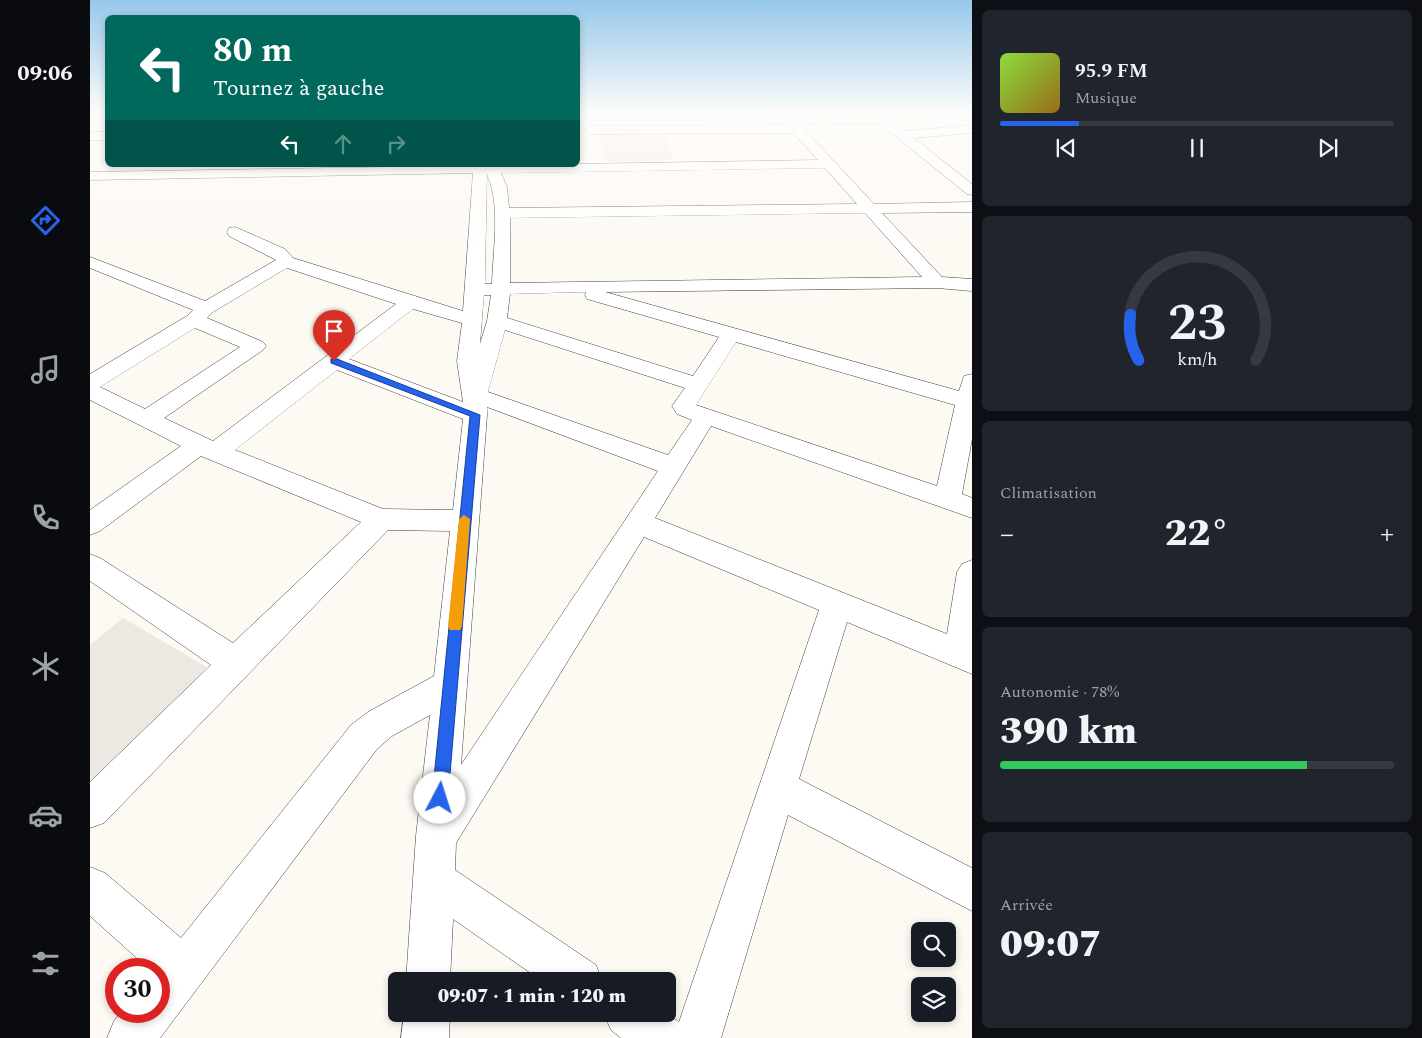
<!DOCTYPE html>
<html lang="fr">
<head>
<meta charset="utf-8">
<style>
  body { margin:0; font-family:Spectral,serif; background:#20242c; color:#f1f3f6; height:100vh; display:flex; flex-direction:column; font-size:19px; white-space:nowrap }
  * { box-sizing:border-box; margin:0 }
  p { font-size:16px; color:#9ea1a6 }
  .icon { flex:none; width:28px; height:28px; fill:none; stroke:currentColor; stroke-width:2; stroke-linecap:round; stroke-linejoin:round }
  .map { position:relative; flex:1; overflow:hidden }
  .sheet { display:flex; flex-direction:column; gap:10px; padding:10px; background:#0d0f14; width:450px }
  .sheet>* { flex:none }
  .top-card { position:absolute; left:15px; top:15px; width:475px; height:152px; border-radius:8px; box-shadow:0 2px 8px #0003; background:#00695c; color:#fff; overflow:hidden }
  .buttons { position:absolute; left:821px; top:922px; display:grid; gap:10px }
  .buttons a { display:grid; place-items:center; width:45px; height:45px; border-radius:8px; background:#171b24; box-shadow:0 2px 8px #0003; font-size:25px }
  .speed { position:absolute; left:15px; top:958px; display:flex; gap:10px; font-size:25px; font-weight:700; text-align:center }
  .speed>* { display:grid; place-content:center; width:65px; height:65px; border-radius:50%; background:#171b24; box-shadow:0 2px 8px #0003; line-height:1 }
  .speed .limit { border:8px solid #d22; background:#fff; color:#111 }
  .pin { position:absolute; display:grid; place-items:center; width:42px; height:42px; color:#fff; margin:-51px -21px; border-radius:50% 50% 50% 0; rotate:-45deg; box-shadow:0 0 5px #0007 }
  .pin .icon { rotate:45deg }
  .me { position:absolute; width:55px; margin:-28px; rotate:5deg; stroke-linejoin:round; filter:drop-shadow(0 0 4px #0008) }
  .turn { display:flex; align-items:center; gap:18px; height:105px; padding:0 25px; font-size:22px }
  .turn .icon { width:65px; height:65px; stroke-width:2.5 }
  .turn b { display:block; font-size:35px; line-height:42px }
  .lanes { display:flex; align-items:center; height:48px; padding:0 25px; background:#0003; justify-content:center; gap:25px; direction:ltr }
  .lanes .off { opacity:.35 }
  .big { font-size:38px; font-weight:800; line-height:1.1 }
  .sheet .widget { flex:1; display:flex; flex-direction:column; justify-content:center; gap:8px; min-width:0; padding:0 18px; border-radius:8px; background:#20242c }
  .sheet .dial { align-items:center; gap:0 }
  .dial svg { height:130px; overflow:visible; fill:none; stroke:#363941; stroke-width:7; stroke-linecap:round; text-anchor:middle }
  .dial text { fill:#f1f3f6; stroke:none }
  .song { display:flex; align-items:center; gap:15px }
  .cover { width:60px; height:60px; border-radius:8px; background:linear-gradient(135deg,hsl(90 70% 55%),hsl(40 70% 35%)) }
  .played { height:5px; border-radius:2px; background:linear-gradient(90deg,#2563eb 20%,#363941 20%) }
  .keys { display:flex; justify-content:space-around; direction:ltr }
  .heat { display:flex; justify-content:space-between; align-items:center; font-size:28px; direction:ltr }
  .charge { height:8px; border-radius:4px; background:linear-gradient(90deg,#34c759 78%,#363941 0) }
  .trip { position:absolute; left:298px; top:972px; width:288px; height:50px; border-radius:8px; background:#171b24; box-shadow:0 2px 8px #0003; font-weight:800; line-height:50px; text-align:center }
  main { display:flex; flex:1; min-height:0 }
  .menu { display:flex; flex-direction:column; width:90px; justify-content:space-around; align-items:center; background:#090b0e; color:#9ea1a6 }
  .menu .icon { width:35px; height:35px }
  .menu .selected { color:#2563eb }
  .menu b { font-size:22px; color:#f1f3f6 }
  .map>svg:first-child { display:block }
</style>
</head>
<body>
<main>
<nav class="menu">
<b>09:06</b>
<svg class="icon selected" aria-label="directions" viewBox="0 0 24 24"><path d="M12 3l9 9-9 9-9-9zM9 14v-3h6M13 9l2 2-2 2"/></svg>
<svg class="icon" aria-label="music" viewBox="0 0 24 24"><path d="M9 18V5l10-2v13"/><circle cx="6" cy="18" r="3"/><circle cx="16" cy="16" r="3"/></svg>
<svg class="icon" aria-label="phone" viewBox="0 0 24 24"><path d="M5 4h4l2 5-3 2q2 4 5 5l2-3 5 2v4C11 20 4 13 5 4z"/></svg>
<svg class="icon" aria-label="climate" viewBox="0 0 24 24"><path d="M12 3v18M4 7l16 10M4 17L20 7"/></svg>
<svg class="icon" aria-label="car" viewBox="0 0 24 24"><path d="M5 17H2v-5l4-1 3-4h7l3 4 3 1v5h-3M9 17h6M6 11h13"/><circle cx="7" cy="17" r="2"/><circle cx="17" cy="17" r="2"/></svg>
<svg class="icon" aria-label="filters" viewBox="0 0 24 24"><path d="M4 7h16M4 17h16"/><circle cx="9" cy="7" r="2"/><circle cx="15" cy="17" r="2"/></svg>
</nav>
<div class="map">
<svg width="882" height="1038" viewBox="0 0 882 1038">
  <rect width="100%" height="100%" fill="#fdf9f3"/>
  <g fill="#eee8e2">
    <path d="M 506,131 L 572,131 L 584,160 L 517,162 Z"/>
    <path d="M 33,618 L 117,667 L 0,789 L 0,645 Z"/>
  </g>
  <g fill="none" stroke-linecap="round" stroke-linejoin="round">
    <defs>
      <g id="minor">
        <path d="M 686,113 L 699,113 L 702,116 L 781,115 L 779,113 L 793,113 L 815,131 L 882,125 L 882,133 L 824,138 L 882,184 L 882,195 L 877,194 L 789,123 L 709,124 L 784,204 L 882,202 L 882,212 L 792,213 L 852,277 L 882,279 L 882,291 L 847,288 L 515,292 L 869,391 L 874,376 L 882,374 L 882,439 L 872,494 L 882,498 L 882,518 L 621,426 L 565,518 L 857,634 L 867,572 L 872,564 L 882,560 L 882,674 L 757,622 L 709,779 L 882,868 L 882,911 L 698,815 L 631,1038 L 531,1038 L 521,1030 L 514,1014 L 576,1013 L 589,1022 L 729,610 L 554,537 L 366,843 L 365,870 L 506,965 L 512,981 L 452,981 L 363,919 L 360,981 L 316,981 L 326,836 L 340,715 L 302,736 L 287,749 L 70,1038 L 17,1038 L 24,1021 L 32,1011 L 69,1011 L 69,969 L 59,969 L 0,916 L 0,867 L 15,873 L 91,938 L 261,725 L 278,712 L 344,676 L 360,531 L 298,530 L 14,823 L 0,828 L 0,782 L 121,665 L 0,581 L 0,554 L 10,558 L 143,643 L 271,522 L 111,456 L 10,531 L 0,535 L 0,510 L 91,446 L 0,400 L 0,374 L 97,316 L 103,310 L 0,268 L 0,257 L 115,301 L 186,260 L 139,236 L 137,232 L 139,228 L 145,227 L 195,249 L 203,258 L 373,311 L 383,173 L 0,180 L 0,172 L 728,160 L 703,133 L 501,134 L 495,130 L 501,126 L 696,125 ZM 735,168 L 767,204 L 419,208 L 417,187 L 411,173 ZM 397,174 C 411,206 403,249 402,284 L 395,284 ZM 775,213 L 832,277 L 420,283 L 420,218 ZM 197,268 L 306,304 L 123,441 L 74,418 L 173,350 L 176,346 L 173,342 L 117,318 L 123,312 ZM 496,292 L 495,295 L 497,299 L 629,337 L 603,376 L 417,318 L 420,294 ZM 394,295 L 401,295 L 397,321 L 390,344 ZM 323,309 L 372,323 L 367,361 L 373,402 L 259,359 ZM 105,328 L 150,347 L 55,409 L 10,387 ZM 415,330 L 595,388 L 582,406 L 587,414 L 602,420 L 578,455 L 398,392 ZM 646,342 L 865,405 L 847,486 L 606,405 ZM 247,370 L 373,419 L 363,510 L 293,509 L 145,450 ZM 397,407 L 568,471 L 371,765 L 397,415 Z"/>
        <rect x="0" y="132" width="18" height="8"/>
        <path d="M 314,1014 L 360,1014 L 359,1038 L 311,1038 Z"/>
      </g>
    </defs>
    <use href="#minor" stroke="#424242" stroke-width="1"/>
    <use href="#minor" fill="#fff" fill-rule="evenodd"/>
  </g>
  <linearGradient id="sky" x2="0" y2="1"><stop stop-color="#97c8eb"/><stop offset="0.44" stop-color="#fefcfa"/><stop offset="1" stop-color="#fefcfa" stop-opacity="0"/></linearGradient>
  <rect width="882" height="258" fill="url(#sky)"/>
  <path fill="#2563eb" stroke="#184099" d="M 241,359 L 247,359 L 390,415 L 358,798 L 355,804 L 350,806 L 344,804 L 342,798 L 380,416 L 241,363 Z"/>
  <path fill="#f59e0b" d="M 374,515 L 380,519 L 372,626 L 370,630 L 360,630 L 358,626 L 369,519 Z"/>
</svg>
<div class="buttons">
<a><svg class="icon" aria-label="search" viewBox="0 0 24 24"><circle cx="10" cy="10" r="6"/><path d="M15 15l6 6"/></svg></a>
<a><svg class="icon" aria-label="layers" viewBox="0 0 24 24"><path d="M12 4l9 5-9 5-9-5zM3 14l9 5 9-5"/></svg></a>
</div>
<div class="speed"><div class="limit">30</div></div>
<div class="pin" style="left:244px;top:361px;background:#d93025"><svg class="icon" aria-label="arrive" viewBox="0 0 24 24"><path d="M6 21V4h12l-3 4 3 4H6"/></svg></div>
<svg class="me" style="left:350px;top:798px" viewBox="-20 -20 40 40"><circle r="19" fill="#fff"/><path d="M0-13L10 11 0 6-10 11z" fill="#2563eb"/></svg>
<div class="trip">09:07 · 1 min · 120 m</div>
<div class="top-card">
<div class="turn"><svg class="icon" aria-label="left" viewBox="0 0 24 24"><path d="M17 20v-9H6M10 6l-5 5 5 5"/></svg><div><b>80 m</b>Tournez à gauche</div></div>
<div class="lanes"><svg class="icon" aria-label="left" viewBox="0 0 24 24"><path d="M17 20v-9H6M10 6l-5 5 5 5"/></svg><svg class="icon off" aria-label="ahead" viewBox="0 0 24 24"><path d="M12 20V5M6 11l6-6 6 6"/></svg><svg class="icon off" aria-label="right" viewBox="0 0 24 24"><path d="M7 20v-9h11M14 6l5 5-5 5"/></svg></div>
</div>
</div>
<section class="sheet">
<div class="widget">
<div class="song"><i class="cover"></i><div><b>95.9 FM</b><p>Musique</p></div></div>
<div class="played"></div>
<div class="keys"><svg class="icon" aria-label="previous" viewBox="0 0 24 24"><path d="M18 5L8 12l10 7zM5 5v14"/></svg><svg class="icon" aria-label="pause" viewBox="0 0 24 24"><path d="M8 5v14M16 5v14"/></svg><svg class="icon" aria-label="next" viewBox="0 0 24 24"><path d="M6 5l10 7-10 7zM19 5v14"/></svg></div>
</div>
<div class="widget dial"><svg viewBox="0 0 100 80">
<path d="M14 69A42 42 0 1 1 86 69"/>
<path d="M14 69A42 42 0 0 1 9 41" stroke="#2563eb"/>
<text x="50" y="56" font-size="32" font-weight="700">23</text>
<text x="50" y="72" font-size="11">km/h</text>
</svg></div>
<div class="widget"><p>Climatisation</p>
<div class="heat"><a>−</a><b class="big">22°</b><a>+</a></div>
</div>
<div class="widget"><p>Autonomie · 78%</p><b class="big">390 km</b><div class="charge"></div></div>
<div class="widget"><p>Arrivée</p><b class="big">09:07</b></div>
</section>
</main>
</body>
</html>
